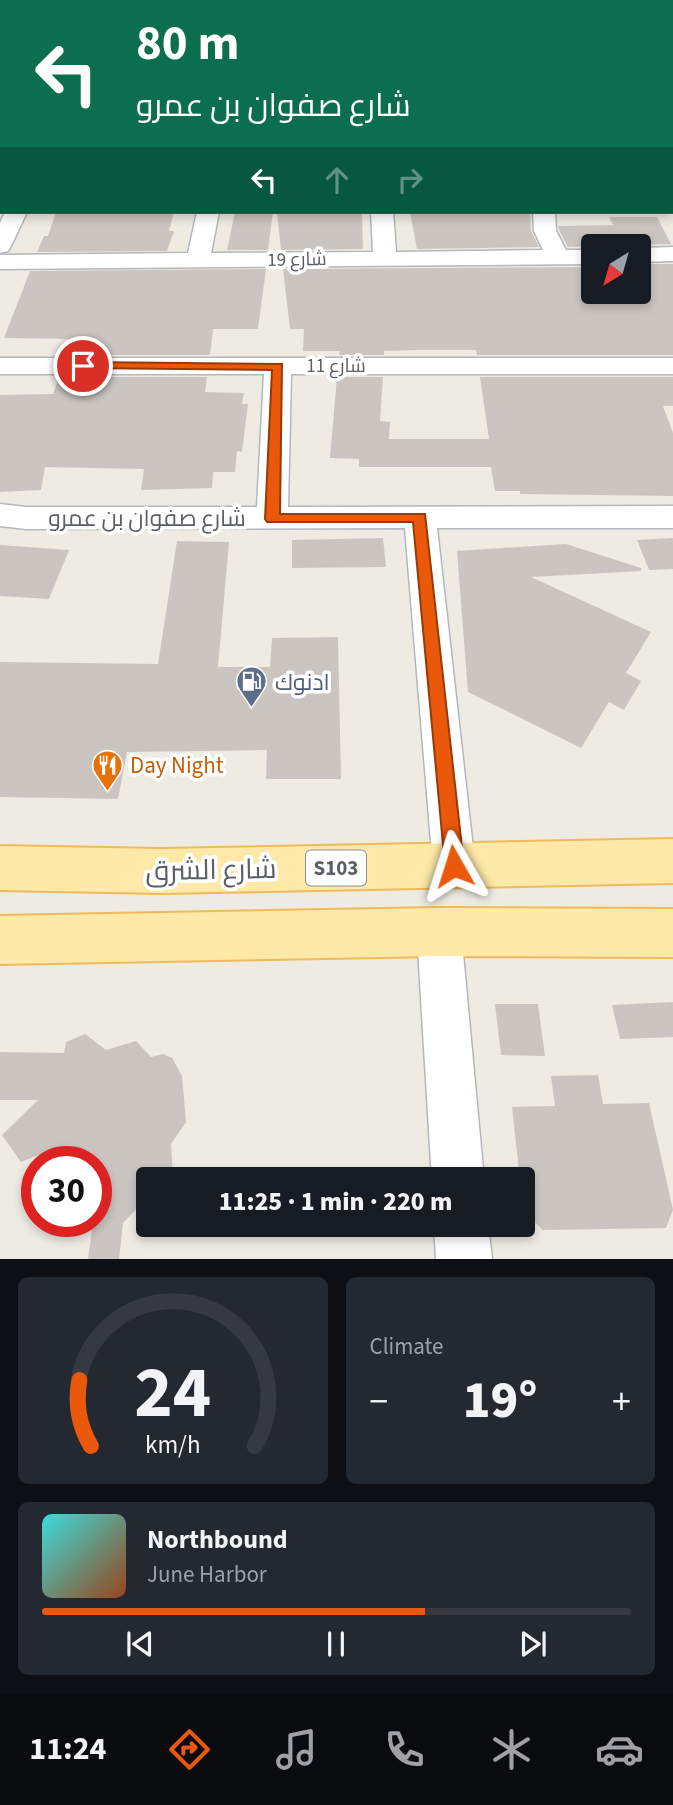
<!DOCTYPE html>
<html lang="en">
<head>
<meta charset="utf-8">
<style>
  body { margin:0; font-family:"Source Sans 3",Cairo,sans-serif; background:#242831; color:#f1f3f6; height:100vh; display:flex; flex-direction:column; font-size:26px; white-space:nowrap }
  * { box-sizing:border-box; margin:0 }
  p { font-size:23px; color:#9ea1a6 }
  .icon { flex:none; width:38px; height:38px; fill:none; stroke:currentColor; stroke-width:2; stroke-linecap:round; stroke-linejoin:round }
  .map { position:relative; height:1259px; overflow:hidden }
  .details { display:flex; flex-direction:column; gap:18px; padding:18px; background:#0d0f14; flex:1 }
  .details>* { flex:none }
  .guide { position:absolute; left:0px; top:0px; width:674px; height:214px; box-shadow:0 4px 10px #0003; background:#0b6e4f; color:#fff; overflow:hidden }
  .needle { width:46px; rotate:217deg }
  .fabs { position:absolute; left:581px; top:234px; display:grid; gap:14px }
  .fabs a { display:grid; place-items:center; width:70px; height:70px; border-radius:7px; background:#171b24; box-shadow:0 4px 10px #0003; font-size:35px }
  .speed { position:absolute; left:21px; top:1146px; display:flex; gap:14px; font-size:35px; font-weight:700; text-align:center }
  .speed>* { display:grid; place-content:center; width:91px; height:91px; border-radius:50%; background:#171b24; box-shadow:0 4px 10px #0003; line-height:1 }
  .speed .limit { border:10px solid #d22; background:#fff; color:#111 }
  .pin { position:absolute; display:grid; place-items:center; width:60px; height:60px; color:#fff; margin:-30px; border:4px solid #fff; border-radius:50%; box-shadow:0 2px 7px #0007 }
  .me { position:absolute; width:77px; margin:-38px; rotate:354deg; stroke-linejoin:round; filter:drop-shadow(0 0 5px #0008) }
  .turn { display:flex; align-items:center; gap:24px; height:147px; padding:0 21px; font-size:32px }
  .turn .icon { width:91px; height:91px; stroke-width:2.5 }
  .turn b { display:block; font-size:49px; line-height:60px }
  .lanes { display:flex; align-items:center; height:66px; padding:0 21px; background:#0003; justify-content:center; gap:35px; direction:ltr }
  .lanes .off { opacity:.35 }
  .big { font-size:52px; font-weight:800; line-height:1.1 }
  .details .tile { flex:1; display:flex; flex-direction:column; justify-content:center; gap:10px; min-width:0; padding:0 24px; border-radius:10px; background:#242831 }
  .details .dial { align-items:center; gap:0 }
  .dial svg { height:182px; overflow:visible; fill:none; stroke:#363941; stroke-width:7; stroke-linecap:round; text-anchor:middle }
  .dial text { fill:#f1f3f6; stroke:none }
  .song { display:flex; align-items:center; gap:21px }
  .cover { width:84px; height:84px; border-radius:10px; background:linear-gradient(135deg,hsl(180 70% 55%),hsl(20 70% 35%)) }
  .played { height:7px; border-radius:4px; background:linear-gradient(90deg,#ea580c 65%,#363941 65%) }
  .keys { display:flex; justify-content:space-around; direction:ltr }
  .heat { display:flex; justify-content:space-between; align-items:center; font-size:38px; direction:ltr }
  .details .tiles { flex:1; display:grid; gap:18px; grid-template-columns:1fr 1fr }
  .tile:last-child { grid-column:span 2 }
  .trip { position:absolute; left:136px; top:1167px; width:399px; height:70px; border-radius:7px; background:#171b24; box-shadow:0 4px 10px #0003; font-weight:800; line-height:70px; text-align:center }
  .dock { display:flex; height:112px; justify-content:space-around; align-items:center; background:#090b0e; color:#9ea1a6 }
  .dock .icon { width:49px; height:49px }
  .dock .current { color:#ea580c }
  .dock b { font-size:32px; color:#f1f3f6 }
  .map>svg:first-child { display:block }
</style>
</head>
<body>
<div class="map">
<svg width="673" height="1259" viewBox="0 0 673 1259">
  <rect width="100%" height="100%" fill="#eeebe3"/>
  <g fill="#cac5c1">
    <path d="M 56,212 L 174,212 L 169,231 L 174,231 L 167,251 L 37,252 L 44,236 L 48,236 Z"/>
    <path d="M 235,212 L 273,212 L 268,250 L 227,250 Z"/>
    <path d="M 277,212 L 362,212 L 363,249 L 281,250 Z"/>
    <path d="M 410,212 L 530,212 L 531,231 L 539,247 L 417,249 Z"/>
    <path d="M 609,217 L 657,217 L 671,244 L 568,247 L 559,230 L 558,226 L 613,225 Z"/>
    <path d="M 639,264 L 673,264 L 673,355 L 477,355 L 476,350 L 419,350 L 384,351 L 384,355 L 339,355 L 340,351 L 303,351 L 304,329 L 290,329 L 283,269 L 593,267 L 593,292 L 639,292 Z"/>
    <path d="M 266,269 L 258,329 L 213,329 L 210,355 L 66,355 L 72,339 L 4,338 L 30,271 Z"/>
    <path d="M 59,377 L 207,377 L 205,392 L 244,393 L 242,404 L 248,404 L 242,452 L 237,451 L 235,472 L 213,472 L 212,488 L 141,490 L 144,469 L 45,467 L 41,490 L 0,492 L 0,395 L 53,394 Z"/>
    <path d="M 337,377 L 383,377 L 380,421 L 390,422 L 389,439 L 489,439 L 480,377 L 673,377 L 673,406 L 663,406 L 673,433 L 673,496 L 520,494 L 520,491 L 495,491 L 491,467 L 359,467 L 359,459 L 330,458 Z"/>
    <path d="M 383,538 L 386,567 L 292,568 L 292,540 Z"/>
    <path d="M 673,538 L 673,569 L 649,570 L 637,540 Z"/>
    <path d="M 177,541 L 229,542 L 218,667 L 270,667 L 272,638 L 338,637 L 341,779 L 266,779 L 267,750 L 127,752 L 118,799 L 0,797 L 0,662 L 158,664 Z"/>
    <path d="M 566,544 L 641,568 L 641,571 L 531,577 L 651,632 L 626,673 L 641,681 L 624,710 L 609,702 L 581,748 L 468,692 L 457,551 Z"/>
    <path d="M 0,545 L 69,550 L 49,599 L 0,596 Z"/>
    <path d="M 673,1002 L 673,1037 L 620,1039 L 612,1005 Z"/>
    <path d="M 495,1004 L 538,1004 L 545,1056 L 501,1055 Z"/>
    <path d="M 85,1034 L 106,1050 L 136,1041 L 151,1057 L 163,1054 L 172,1058 L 182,1076 L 186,1122 L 171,1144 L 173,1180 L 149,1180 L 149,1196 L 123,1223 L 119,1259 L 88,1259 L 93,1222 L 96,1222 L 96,1162 L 43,1162 L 38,1155 L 21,1162 L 2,1135 L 38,1100 L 0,1100 L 0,1052 L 64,1053 L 66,1042 Z"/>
    <path d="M 598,1075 L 603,1104 L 649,1103 L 673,1210 L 666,1228 L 543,1230 L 523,1212 L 523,1180 L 520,1180 L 512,1107 L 555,1106 L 551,1076 Z"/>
  </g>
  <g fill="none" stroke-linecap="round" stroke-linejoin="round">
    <defs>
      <g id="minor">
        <path d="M 107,0 L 121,0 L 106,2 Z"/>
        <rect x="240" y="0" width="14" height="2"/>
        <rect x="359" y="0" width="14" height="2"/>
        <rect x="471" y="0" width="14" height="2"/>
        <path d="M 0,1 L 3,2 L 2,11 L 0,11 Z"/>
        <rect x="672" y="32" width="1" height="10"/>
        <rect x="672" y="114" width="1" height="12"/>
        <rect x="672" y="191" width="1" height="12"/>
        <path d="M 5,212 L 27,212 L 11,246 L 8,251 L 0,253 L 0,223 Z"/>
        <path d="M 197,212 L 219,212 L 211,253 L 373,252 L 371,212 L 393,212 L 396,252 L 543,250 L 534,231 L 533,212 L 555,212 L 556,231 L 566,250 L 593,250 L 593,264 L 0,269 L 0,255 L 188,253 Z"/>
        <path d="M 673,247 L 673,261 L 639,262 L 639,248 Z"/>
        <path d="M 0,358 L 673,358 L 673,374 L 291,374 L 288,507 L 673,506 L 673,528 L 437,528 L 475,866 L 469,880 L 454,886 L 439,880 L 433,866 L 405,528 L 26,529 L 0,526 L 0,504 L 26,507 L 257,507 L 264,374 L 0,374 Z"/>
        <path d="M 439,910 L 455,917 L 461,932 L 484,1180 L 432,1180 L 417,932 L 423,917 Z"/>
        <path d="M 434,1225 L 488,1225 L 492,1259 L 436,1259 Z"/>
      </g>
      <g id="primary">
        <path d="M 673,839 L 673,883 L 161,893 L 0,890 L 0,846 L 161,849 Z"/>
        <path d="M 439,908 L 673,909 L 673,957 L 439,956 L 0,964 L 0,916 Z"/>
      </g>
    </defs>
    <use href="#minor" stroke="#b4b7bb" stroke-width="3"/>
    <use href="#primary" stroke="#f0b95a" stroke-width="4"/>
    <use href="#minor" fill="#fff" fill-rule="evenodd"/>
    <use href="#primary" fill="#fee9a8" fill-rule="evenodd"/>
  </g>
  <path fill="#ea580c" stroke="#983908" stroke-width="2" d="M 83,362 L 282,364 L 280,514 L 425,514 L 464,866 L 461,872 L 454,875 L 447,872 L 445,866 L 413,522 L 267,522 L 265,519 L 272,370 L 79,368 L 79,363 Z"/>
  <defs>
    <symbol id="fuel-pin" viewBox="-11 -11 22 30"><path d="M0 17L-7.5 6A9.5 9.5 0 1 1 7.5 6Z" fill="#5c6f8a" stroke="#fff"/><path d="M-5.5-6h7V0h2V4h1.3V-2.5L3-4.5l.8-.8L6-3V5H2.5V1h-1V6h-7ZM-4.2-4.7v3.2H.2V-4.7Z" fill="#fff"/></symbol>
    <symbol id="restaurant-pin" viewBox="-11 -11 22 30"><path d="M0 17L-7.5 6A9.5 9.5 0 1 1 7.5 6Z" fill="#e8710a" stroke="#fff"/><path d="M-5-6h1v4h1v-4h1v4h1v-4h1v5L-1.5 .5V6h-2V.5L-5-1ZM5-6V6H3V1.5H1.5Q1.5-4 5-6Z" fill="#fff"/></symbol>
  </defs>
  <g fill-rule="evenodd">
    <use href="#fuel-pin" x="234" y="664" width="35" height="47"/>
    <use href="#restaurant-pin" x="90" y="748" width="35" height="47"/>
  </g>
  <g text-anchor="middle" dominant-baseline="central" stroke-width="7" stroke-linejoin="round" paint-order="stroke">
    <g font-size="19" fill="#5c6064" stroke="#fff">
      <text transform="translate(297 260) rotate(-1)">شارع 19</text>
      <text x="336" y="366">شارع 11</text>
    </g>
    <rect fill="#fff" stroke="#8d9092" stroke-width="2" x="306" y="850.5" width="60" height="35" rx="5"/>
    <g font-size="21" font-weight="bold" fill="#5c6064">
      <text x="336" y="868">S103</text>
    </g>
    <g font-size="23" fill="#5c6064" stroke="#fff">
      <text x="147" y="518">شارع صفوان بن عمرو</text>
    </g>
    <g font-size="23" fill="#4e5e75" stroke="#fff" text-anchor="start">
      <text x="275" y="682">ادنوك</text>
    </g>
    <g font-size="23" fill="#c56008" stroke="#fff" text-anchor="start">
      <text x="130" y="765">Day Night</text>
    </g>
    <g font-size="28" fill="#5c6064" stroke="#fff">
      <text transform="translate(211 870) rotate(-1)">شارع الشرق</text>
    </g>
  </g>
</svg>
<div class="fabs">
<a><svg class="needle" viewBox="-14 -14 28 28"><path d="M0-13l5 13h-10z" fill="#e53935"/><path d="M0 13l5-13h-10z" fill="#9ea1a6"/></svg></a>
</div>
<div class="speed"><div class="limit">30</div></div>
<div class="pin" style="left:83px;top:366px;background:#d93025"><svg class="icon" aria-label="arrive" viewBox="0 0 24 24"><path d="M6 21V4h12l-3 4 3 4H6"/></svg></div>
<svg class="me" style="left:454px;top:866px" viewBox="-20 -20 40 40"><path d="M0-17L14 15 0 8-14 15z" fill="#ea580c" stroke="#fff" stroke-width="4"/></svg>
<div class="trip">11:25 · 1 min · 220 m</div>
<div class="guide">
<div class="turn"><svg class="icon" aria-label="left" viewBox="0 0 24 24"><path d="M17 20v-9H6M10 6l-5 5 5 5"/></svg><div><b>80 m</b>شارع صفوان بن عمرو</div></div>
<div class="lanes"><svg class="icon" aria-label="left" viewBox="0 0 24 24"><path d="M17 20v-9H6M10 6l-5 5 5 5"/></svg><svg class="icon off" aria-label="ahead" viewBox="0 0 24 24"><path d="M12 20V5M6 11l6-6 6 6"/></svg><svg class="icon off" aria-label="right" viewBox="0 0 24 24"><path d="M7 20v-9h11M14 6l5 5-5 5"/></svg></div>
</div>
</div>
<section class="details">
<div class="tiles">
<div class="tile dial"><svg viewBox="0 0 100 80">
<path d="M14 69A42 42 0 1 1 86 69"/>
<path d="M14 69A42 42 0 0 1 9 40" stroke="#ea580c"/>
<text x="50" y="56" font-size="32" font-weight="700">24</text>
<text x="50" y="72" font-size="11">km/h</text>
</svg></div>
<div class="tile"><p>Climate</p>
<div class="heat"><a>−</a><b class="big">19°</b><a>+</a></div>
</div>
<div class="tile">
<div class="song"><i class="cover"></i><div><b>Northbound</b><p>June Harbor</p></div></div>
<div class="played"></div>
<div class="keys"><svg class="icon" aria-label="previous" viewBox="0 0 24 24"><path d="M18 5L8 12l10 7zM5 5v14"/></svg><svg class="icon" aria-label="pause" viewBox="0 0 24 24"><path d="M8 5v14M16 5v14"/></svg><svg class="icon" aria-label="next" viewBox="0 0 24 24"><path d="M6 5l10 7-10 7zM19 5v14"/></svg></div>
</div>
</div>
</section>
<nav class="dock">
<b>11:24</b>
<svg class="icon current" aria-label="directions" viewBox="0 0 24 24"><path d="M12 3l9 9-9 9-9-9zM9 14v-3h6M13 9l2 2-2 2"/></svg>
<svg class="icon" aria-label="music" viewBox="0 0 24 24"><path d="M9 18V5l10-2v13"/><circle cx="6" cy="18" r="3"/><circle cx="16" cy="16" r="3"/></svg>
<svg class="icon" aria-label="phone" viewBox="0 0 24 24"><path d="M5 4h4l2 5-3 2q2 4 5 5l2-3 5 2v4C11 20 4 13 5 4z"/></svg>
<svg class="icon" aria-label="climate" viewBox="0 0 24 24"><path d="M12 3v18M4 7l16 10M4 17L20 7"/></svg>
<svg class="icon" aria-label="car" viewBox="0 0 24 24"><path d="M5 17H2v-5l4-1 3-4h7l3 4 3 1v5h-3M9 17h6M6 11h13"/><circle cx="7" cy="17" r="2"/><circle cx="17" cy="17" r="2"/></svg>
</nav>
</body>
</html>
